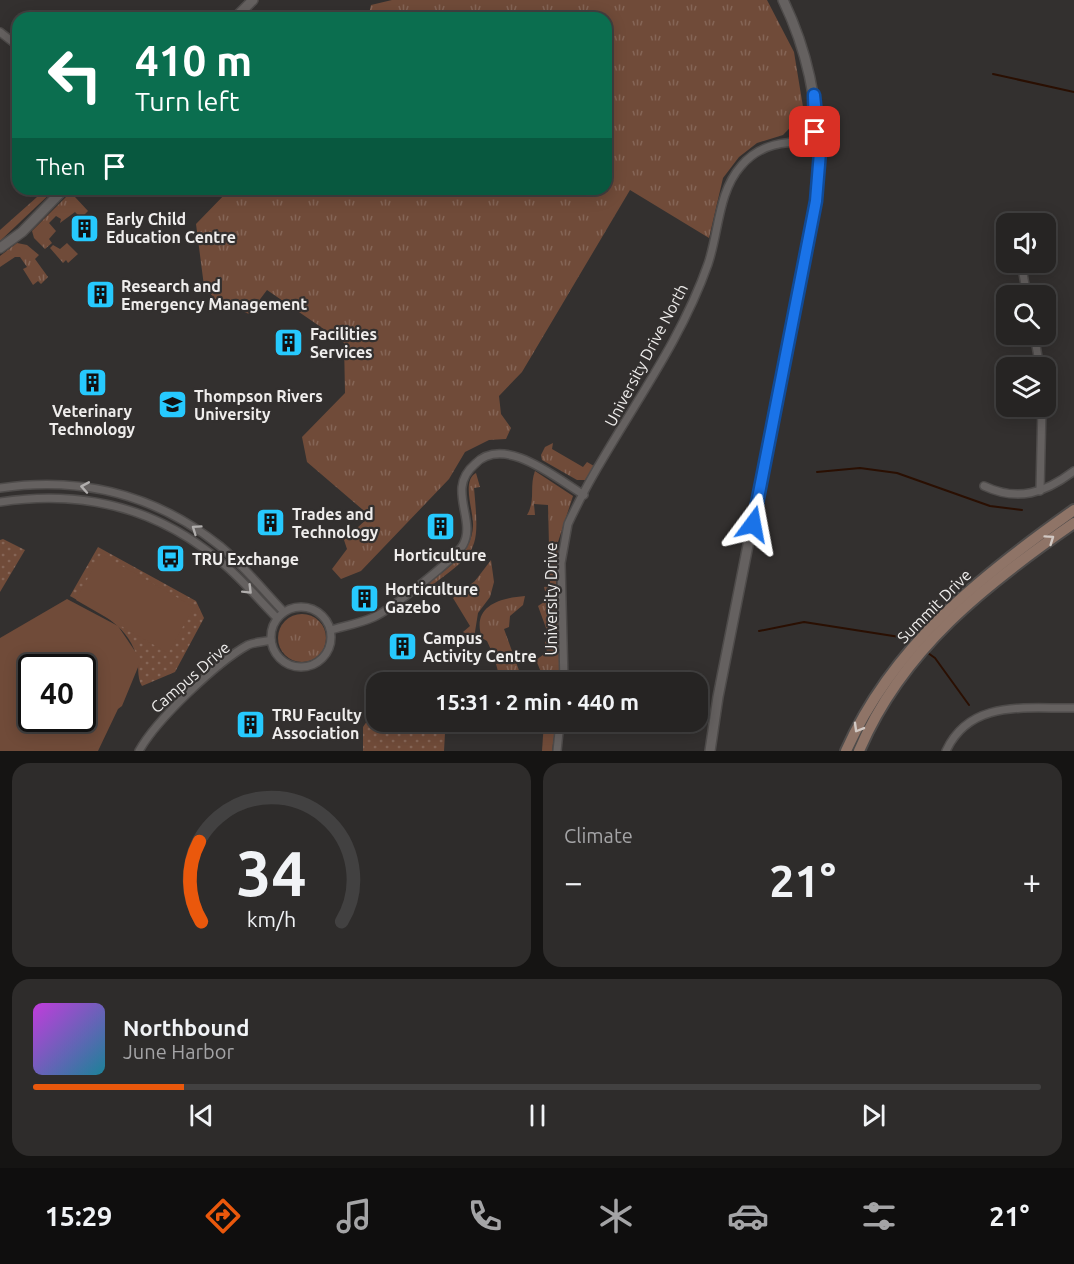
<!DOCTYPE html>
<html lang="en">
<head>
<meta charset="utf-8">
<style>
  body { margin:0; font-family:Ubuntu,sans-serif; background:#2e2c2b; color:#f1f3f6; height:100vh; display:flex; flex-direction:column; font-size:22px; white-space:nowrap }
  * { box-sizing:border-box; margin:0 }
  p { font-size:20px; color:#a4a4a6 }
  .icon { flex:none; width:33px; height:33px; fill:none; stroke:currentColor; stroke-width:2; stroke-linecap:round; stroke-linejoin:round }
  .map { position:relative; height:751px; overflow:hidden }
  .drawer { display:flex; flex-direction:column; gap:12px; padding:12px; background:#151413; flex:1 }
  .drawer>* { flex:none }
  .guide { position:absolute; left:12px; top:12px; width:600px; height:183px; border-radius:18px; box-shadow:0 3px 15px #0003,0 0 0 2px #424141; background:#0b6e4f; color:#fff; overflow:hidden }
  .controls { position:absolute; left:996px; top:213px; display:grid; gap:12px }
  .controls a { display:grid; place-items:center; width:60px; height:60px; border-radius:12px; background:#262423; box-shadow:0 3px 15px #0003,0 0 0 2px #424141; font-size:30px }
  .speed { position:absolute; left:18px; top:654px; display:flex; gap:12px; font-size:30px; font-weight:700; text-align:center }
  .speed>* { display:grid; place-content:center; width:78px; height:78px; border-radius:50%; background:#262423; box-shadow:0 3px 15px #0003,0 0 0 2px #424141; line-height:1 }
  .speed .limit { border:3px solid #111; border-radius:9px; background:#fff; color:#111 }
  .pin { position:absolute; display:grid; place-items:center; width:51px; height:51px; color:#fff; margin:-26px; border-radius:12px; box-shadow:0 3px 9px #0006 }
  .me { position:absolute; width:66px; margin:-33px; rotate:13deg; stroke-linejoin:round; filter:drop-shadow(0 0 4px #0008) }
  .turn { display:flex; align-items:center; gap:21px; height:126px; padding:0 24px; font-size:27px }
  .turn .icon { width:78px; height:78px; stroke-width:2.5 }
  .turn b { display:block; font-size:42px; line-height:51px }
  .then { display:flex; align-items:center; height:57px; padding:0 24px; background:#0003; gap:12px; font-size:22px }
  .big { font-size:45px; font-weight:700; line-height:1.1 }
  .drawer .widget { flex:1; display:flex; flex-direction:column; justify-content:center; gap:9px; min-width:0; padding:0 21px; border-radius:18px; background:#2e2c2b }
  .drawer .dial { align-items:center; gap:0 }
  .dial svg { height:156px; overflow:visible; fill:none; stroke:#424141; stroke-width:7; stroke-linecap:round; text-anchor:middle }
  .dial text { fill:#f1f3f6; stroke:none }
  .song { display:flex; align-items:center; gap:18px }
  .cover { width:72px; height:72px; border-radius:9px; background:linear-gradient(135deg,hsl(290 70% 55%),hsl(190 70% 35%)) }
  .played { height:6px; border-radius:3px; background:linear-gradient(90deg,#ea580c 15%,#424141 15%) }
  .keys { display:flex; justify-content:space-around; direction:ltr }
  .heat { display:flex; justify-content:space-between; align-items:center; font-size:33px; direction:ltr }
  .drawer .tiles { flex:1; display:grid; gap:12px; grid-template-columns:1fr 1fr }
  .widget:last-child { grid-column:span 2 }
  .trip { position:absolute; left:366px; top:672px; width:342px; height:60px; border-radius:18px; background:#262423; box-shadow:0 3px 15px #0003,0 0 0 2px #424141; font-weight:700; line-height:60px; text-align:center }
  .menu { display:flex; height:96px; justify-content:space-around; align-items:center; background:#0f0e0e; color:#a4a4a6 }
  .menu .icon { width:42px; height:42px }
  .menu .selected { color:#ea580c }
  .menu b { font-size:27px; color:#f1f3f6 }
  .map>svg:first-child { display:block }
</style>
</head>
<body>
<div class="map">
<svg width="1074" height="751" viewBox="0 0 1074 751">
  <defs>
    <pattern id="grass-tufts" width="24" height="20" patternUnits="userSpaceOnUse" patternTransform="scale(1.5)"><rect width="24" height="20" fill="#704b39"/><path d="M3 7l-1-3M5 7V3M7 7l1-3M15 17l-1-3M17 17v-4M19 17l1-3" fill="none" stroke="#856556"/></pattern>
    <pattern id="park-dots" width="8" height="8" patternUnits="userSpaceOnUse" patternTransform="scale(1.5)"><rect width="8" height="8" fill="#704b39"/><path d="M2 2h.1M6 6h.1" fill="none" stroke="#856556" stroke-width="1.8" stroke-linecap="round"/></pattern>
  </defs>
  <rect width="100%" height="100%" fill="#33302f"/>
  <g fill="url(#grass-tufts)">
    <path d="M 392,0 L 767,0 L 794,52 L 804,113 L 783,135 L 757,143 L 739,157 L 723,178 L 709,238 L 630,190 L 522,372 L 499,396 L 501,414 L 511,428 L 506,439 L 489,440 L 465,452 L 449,479 L 361,571 L 341,579 L 332,569 L 347,549 L 344,540 L 370,516 L 307,462 L 302,437 L 345,393 L 344,343 L 267,290 L 249,314 L 215,299 L 204,286 L 196,224 L 230,189 L 606,189 L 606,18 L 368,18 L 371,5 Z"/>
    <path d="M 46,189 L 55,189 L 0,241 L 0,230 Z"/>
    <path d="M 74,189 L 82,189 L 75,197 L 88,211 L 81,218 L 75,212 L 60,223 L 61,219 L 56,216 L 49,223 L 56,231 L 49,239 L 52,243 L 45,249 L 34,238 L 32,231 Z"/>
    <path d="M 17,243 L 27,245 L 39,255 L 35,259 L 48,277 L 41,284 L 38,281 L 33,285 L 23,269 L 27,267 L 20,257 L 15,257 L 0,267 L 0,256 Z"/>
    <path d="M 67,243 L 78,254 L 68,263 L 66,260 L 63,263 L 50,248 L 53,245 L 60,249 Z"/>
    <path d="M 553,443 L 552,449 L 583,467 L 587,462 L 594,466 L 585,480 L 577,480 L 542,460 L 541,455 L 545,447 Z"/>
    <path d="M 535,471 L 573,496 L 558,542 L 556,587 L 551,592 L 545,591 L 544,587 L 550,586 L 548,505 L 534,504 L 535,515 L 527,515 C 536,500 529,487 535,471 Z"/>
    <path d="M 476,473 L 480,487 L 474,488 C 480,553 478,551 427,589 L 425,586 C 445,570 472,554 473,526 C 474,512 461,481 476,473 Z"/>
    <path d="M 491,560 L 494,582 L 490,597 L 478,613 L 474,638 L 463,632 L 470,626 L 453,598 L 475,581 Z"/>
    <path d="M 525,596 L 523,605 L 510,616 L 509,627 L 504,629 L 521,676 L 519,677 L 517,673 L 507,681 L 499,675 L 496,664 L 499,663 L 495,651 L 492,652 L 487,641 L 482,638 C 471,606 500,598 525,596 Z"/>
    <path d="M 544,602 L 553,602 L 557,607 L 560,682 L 545,682 L 536,660 L 547,652 L 545,642 L 550,639 L 538,606 Z"/>
    <circle cx="302" cy="638" r="24"/>
    <path d="M 544,722 L 556,722 L 552,751 L 542,751 Z"/>
  </g>
  <g fill="url(#park-dots)">
    <path d="M 3,539 L 25,550 L 0,592 L 0,540 Z"/>
    <path d="M 98,547 L 196,601 L 204,618 L 175,672 L 142,686 C 136,677 140,664 136,654 C 126,623 96,611 70,596 Z"/>
    <path d="M 376,708 L 376,722 L 440,722 L 445,733 L 444,751 L 363,751 L 363,727 Z"/>
  </g>
  <g fill="#704b39" fill-rule="evenodd">
    <path d="M 101,554 L 194,607 L 168,653 L 76,600 Z"/>
    <path d="M 67,599 L 118,626 L 141,660 L 122,706 L 118,709 L 98,751 L 0,751 L 0,638 ZM 32,668 L 82,668 L 82,718 L 32,718 Z"/>
  </g>
  <g fill="none" stroke-linecap="round" stroke-linejoin="round">
    <g stroke="#2a0f02" stroke-width="2">
      <path d="M 993,74 L 1074,92"/>
      <path d="M 817,472 L 860,468 L 897,473 L 990,506 L 1022,510"/>
      <path d="M 759,631 L 804,622 L 906,638"/>
      <path d="M 928,653 L 935,658 L 969,705"/>
    </g>
    <defs>
      <g id="minor">
        <path d="M 0,32 L 18,46"/>
        <path d="M 1021,262 L 1027,296"/>
        <path d="M 1034,334 L 1040,368"/>
        <path d="M 984,486 C 1018,502 1045,493 1074,471"/>
        <path d="M 0,488 C 82,476 155,494 220,546 C 243,565 263,590 284,612"/>
        <path d="M 1040,491 L 1042,406"/>
        <path d="M 0,502 C 79,490 152,506 215,557 C 238,574 257,598 277,618"/>
        <circle cx="301" cy="637" r="30"/>
        <path d="M 331,630 C 345,626 361,623 374,617 C 390,610 455,559 463,545 C 473,527 460,506 462,487 C 463,477 468,470 475,464 C 504,434 556,478 584,495"/>
        <path d="M 564,682 L 561,563 L 568,524 C 609,435 675,358 708,264 C 719,232 718,192 741,166 C 761,142 787,142 815,141"/>
        <path d="M 139,751 C 156,720 217,662 248,645 C 255,642 264,642 271,640"/>
        <path d="M 557,751 L 560,722"/>
        <path d="M 946,751 C 970,699 1025,709 1074,708"/>
      </g>
      <g id="tertiary">
        <path d="M 235,18 L 253,0"/>
        <path d="M 0,248 L 22,232 L 64,189"/>
        <path d="M 710,751 L 718,697 L 816,201 C 823,130 814,64 783,0"/>
      </g>
      <g id="secondary">
        <path d="M 846,751 C 893,645 982,575 1074,510"/>
        <path d="M 859,751 C 902,649 986,584 1074,523"/>
      </g>
    </defs>
    <use href="#minor" stroke="#4e4b4a" stroke-width="10"/>
    <use href="#tertiary" stroke="#4e4b4a" stroke-width="12"/>
    <use href="#secondary" stroke="#4e4b4a" stroke-width="14"/>
    <use href="#minor" stroke="#656160" stroke-width="7"/>
    <use href="#tertiary" stroke="#656160" stroke-width="9"/>
    <use href="#secondary" stroke="#8f7467" stroke-width="10"/>
  </g>
  <defs><path id="oneway-chevron" d="M-2-3.5L2.5 0L-2 3.5" fill="none" stroke-width="1.6" stroke-linecap="round" stroke-linejoin="round" transform="scale(1.5)"/></defs>
  <g stroke="#b1aead">
    <use href="#oneway-chevron" transform="translate(85 487) rotate(-170)"/>
    <use href="#oneway-chevron" transform="translate(196 529) rotate(-145)"/>
    <use href="#oneway-chevron" transform="translate(248 590) rotate(45)"/>
  </g>
  <g stroke="#d2c9c4">
    <use href="#oneway-chevron" transform="translate(1050 539) rotate(-35)"/>
    <use href="#oneway-chevron" transform="translate(858 728) rotate(120)"/>
  </g>
  <g fill="none" stroke-linecap="round" stroke-linejoin="round">
    <defs>
      <path id="route" d="M 753,524 L 816,201 L 820,152 L 814,95 L 815,132"/>
    </defs>
    <use href="#route" stroke="#114b97" stroke-width="15"/>
    <use href="#route" stroke="#1a73e8" stroke-width="10"/>
  </g>
  <defs>
    <symbol id="building-square" viewBox="-11 -11 22 22"><rect x="-9" y="-9" width="18" height="18" rx="4" fill="#26c9fe" stroke="#33302f"/><path d="M-4-6H4V6H1V3H-1V6H-4ZM-2.5-4.3h1.7v1.8h-1.7ZM.8-4.3h1.7v1.8H.8ZM-2.5-1h1.7V.8h-1.7ZM.8-1h1.7V.8H.8Z" fill="#111"/></symbol>
    <symbol id="university-square" viewBox="-11 -11 22 22"><rect x="-9" y="-9" width="18" height="18" rx="4" fill="#26c9fe" stroke="#33302f"/><path d="M0-5L7-2L0 1L-7-2ZM-4 1L0 2.5L4 1V4Q0 6-4 4Z" fill="#111"/></symbol>
    <symbol id="bus-square" viewBox="-11 -11 22 22"><rect x="-9" y="-9" width="18" height="18" rx="4" fill="#26c9fe" stroke="#33302f"/><path d="M-5-6H5V4H4V6H2V4H-2V6H-4V4H-5ZM-3.5-4V0h7V-4ZM-3.5 1.2v1.5H-2V1.2ZM2 1.2v1.5H3.5V1.2Z" fill="#111"/></symbol>
  </defs>
  <g fill-rule="evenodd">
    <use href="#building-square" x="68" y="212" width="33" height="33"/>
    <use href="#building-square" x="84" y="278" width="33" height="33"/>
    <use href="#building-square" x="272" y="326" width="33" height="33"/>
    <use href="#building-square" x="76" y="366" width="33" height="33"/>
    <use href="#university-square" x="156" y="388" width="33" height="33"/>
    <use href="#building-square" x="254" y="506" width="33" height="33"/>
    <use href="#building-square" x="424" y="510" width="33" height="33"/>
    <use href="#bus-square" x="154" y="542" width="33" height="33"/>
    <use href="#building-square" x="348" y="582" width="33" height="33"/>
    <use href="#building-square" x="386" y="630" width="33" height="33"/>
    <use href="#building-square" x="234" y="708" width="33" height="33"/>
  </g>
  <g text-anchor="middle" dominant-baseline="central" stroke-width="4.5" stroke-linejoin="round" paint-order="stroke">
    <g font-size="16" font-weight="bold" fill="#efedec" stroke="#33302f" text-anchor="start">
      <text x="106" y="219">Early Child<tspan x="106" dy="18">Education Centre</tspan></text>
      <text x="121" y="286">Research and<tspan x="121" dy="18">Emergency Management</tspan></text>
      <text x="310" y="334">Facilities<tspan x="310" dy="18">Services</tspan></text>
      <text x="194" y="396">Thompson Rivers<tspan x="194" dy="18">University</tspan></text>
      <text x="92" y="411" text-anchor="middle">Veterinary<tspan x="92" dy="18">Technology</tspan></text>
      <text x="292" y="514">Trades and<tspan x="292" dy="18">Technology</tspan></text>
      <text x="440" y="555" text-anchor="middle">Horticulture</text>
      <text x="192" y="559">TRU Exchange</text>
      <text x="385" y="589">Horticulture<tspan x="385" dy="18">Gazebo</tspan></text>
      <text x="423" y="638">Campus<tspan x="423" dy="18">Activity Centre</tspan></text>
      <text x="272" y="715">TRU Faculty<tspan x="272" dy="18">Association</tspan></text>
    </g>
    <g font-size="16" fill="#efedec" stroke="#33302f">
      <text transform="translate(646 355) rotate(-62)">University Drive North</text>
      <text transform="translate(551 599) rotate(-90)">University Drive</text>
      <text transform="translate(934 606) rotate(-45)">Summit Drive</text>
      <text transform="translate(190 677) rotate(-41)">Campus Drive</text>
    </g>
  </g>
</svg>
<div class="controls">
<a><svg class="icon" aria-label="sound" viewBox="0 0 24 24"><path d="M4 9h4l5-4v14l-5-4H4zM17 9q2 3 0 6"/></svg></a>
<a><svg class="icon" aria-label="search" viewBox="0 0 24 24"><circle cx="10" cy="10" r="6"/><path d="M15 15l6 6"/></svg></a>
<a><svg class="icon" aria-label="layers" viewBox="0 0 24 24"><path d="M12 4l9 5-9 5-9-5zM3 14l9 5 9-5"/></svg></a>
</div>
<div class="speed"><div class="limit">40</div></div>
<div class="pin" style="left:815px;top:132px;background:#d93025"><svg class="icon" aria-label="arrive" viewBox="0 0 24 24"><path d="M6 21V4h12l-3 4 3 4H6"/></svg></div>
<svg class="me" style="left:753px;top:524px" viewBox="-20 -20 40 40"><path d="M0-17L14 15 0 8-14 15z" fill="#1a73e8" stroke="#fff" stroke-width="4"/></svg>
<div class="trip">15:31 · 2 min · 440 m</div>
<div class="guide">
<div class="turn"><svg class="icon" aria-label="left" viewBox="0 0 24 24"><path d="M17 20v-9H6M10 6l-5 5 5 5"/></svg><div><b>410 m</b>Turn left</div></div>
<div class="then">Then<svg class="icon" aria-label="arrive" viewBox="0 0 24 24"><path d="M6 21V4h12l-3 4 3 4H6"/></svg></div>
</div>
</div>
<section class="drawer">
<div class="tiles">
<div class="widget dial"><svg viewBox="0 0 100 80">
<path d="M14 69A42 42 0 1 1 86 69"/>
<path d="M14 69A42 42 0 0 1 13 28" stroke="#ea580c"/>
<text x="50" y="56" font-size="32" font-weight="700">34</text>
<text x="50" y="72" font-size="11">km/h</text>
</svg></div>
<div class="widget"><p>Climate</p>
<div class="heat"><a>−</a><b class="big">21°</b><a>+</a></div>
</div>
<div class="widget">
<div class="song"><i class="cover"></i><div><b>Northbound</b><p>June Harbor</p></div></div>
<div class="played"></div>
<div class="keys"><svg class="icon" aria-label="previous" viewBox="0 0 24 24"><path d="M18 5L8 12l10 7zM5 5v14"/></svg><svg class="icon" aria-label="pause" viewBox="0 0 24 24"><path d="M8 5v14M16 5v14"/></svg><svg class="icon" aria-label="next" viewBox="0 0 24 24"><path d="M6 5l10 7-10 7zM19 5v14"/></svg></div>
</div>
</div>
</section>
<nav class="menu">
<b>15:29</b>
<svg class="icon selected" aria-label="directions" viewBox="0 0 24 24"><path d="M12 3l9 9-9 9-9-9zM9 14v-3h6M13 9l2 2-2 2"/></svg>
<svg class="icon" aria-label="music" viewBox="0 0 24 24"><path d="M9 18V5l10-2v13"/><circle cx="6" cy="18" r="3"/><circle cx="16" cy="16" r="3"/></svg>
<svg class="icon" aria-label="phone" viewBox="0 0 24 24"><path d="M5 4h4l2 5-3 2q2 4 5 5l2-3 5 2v4C11 20 4 13 5 4z"/></svg>
<svg class="icon" aria-label="climate" viewBox="0 0 24 24"><path d="M12 3v18M4 7l16 10M4 17L20 7"/></svg>
<svg class="icon" aria-label="car" viewBox="0 0 24 24"><path d="M5 17H2v-5l4-1 3-4h7l3 4 3 1v5h-3M9 17h6M6 11h13"/><circle cx="7" cy="17" r="2"/><circle cx="17" cy="17" r="2"/></svg>
<svg class="icon" aria-label="filters" viewBox="0 0 24 24"><path d="M4 7h16M4 17h16"/><circle cx="9" cy="7" r="2"/><circle cx="15" cy="17" r="2"/></svg>
<b>21°</b>
</nav>
</body>
</html>
